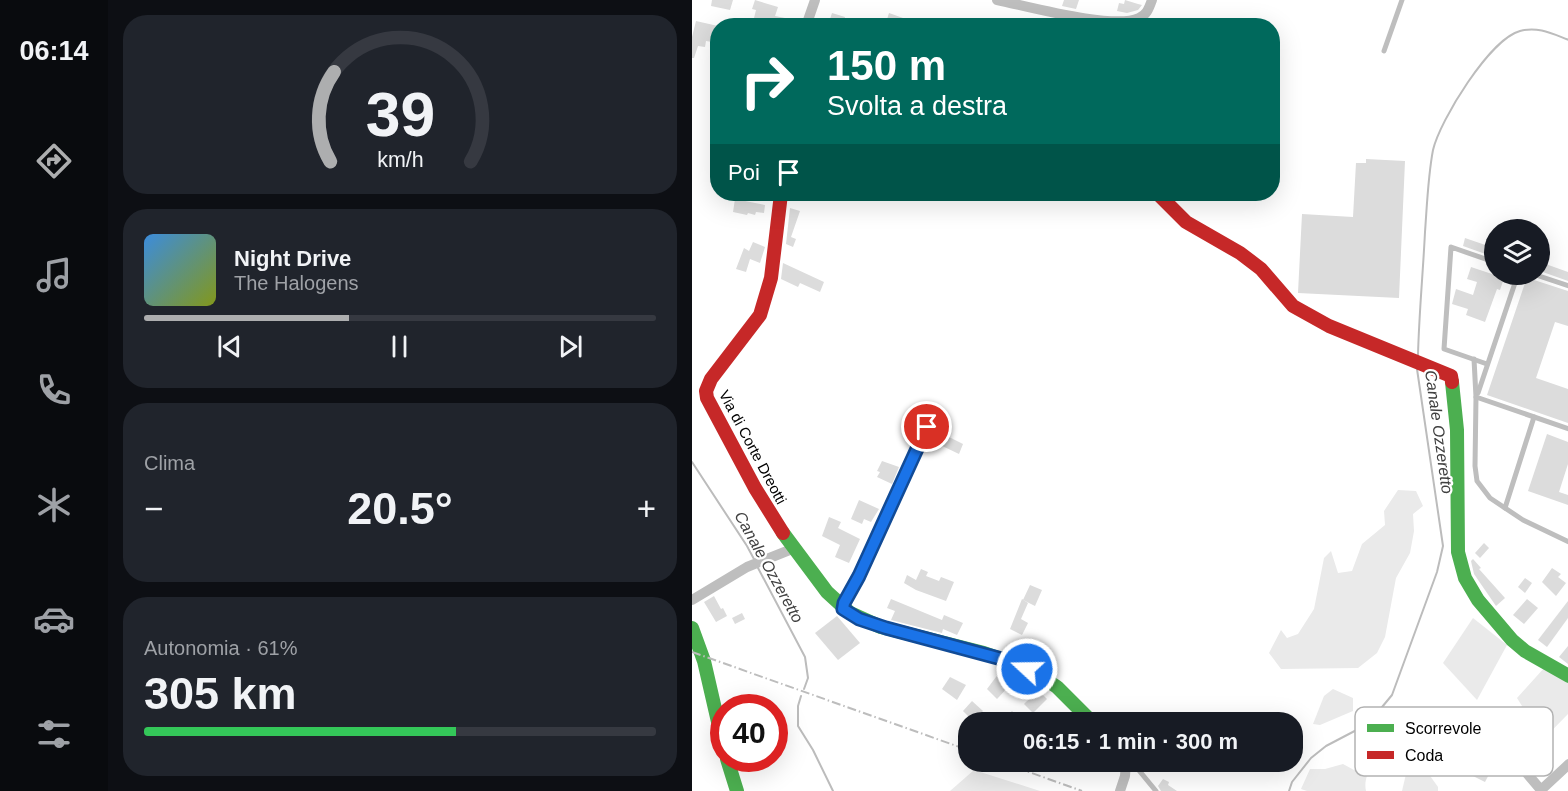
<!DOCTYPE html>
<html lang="it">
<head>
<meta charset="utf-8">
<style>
  body { margin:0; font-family:Helvetica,sans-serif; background:#20242c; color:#f1f3f6; height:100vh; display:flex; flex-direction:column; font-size:22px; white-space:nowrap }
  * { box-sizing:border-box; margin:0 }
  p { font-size:20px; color:#9ea1a6 }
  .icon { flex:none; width:33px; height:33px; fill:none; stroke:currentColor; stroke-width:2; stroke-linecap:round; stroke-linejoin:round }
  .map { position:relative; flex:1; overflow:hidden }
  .panel { display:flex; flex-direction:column; gap:15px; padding:15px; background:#0d0f14; width:584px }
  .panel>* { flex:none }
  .banner { position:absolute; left:18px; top:18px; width:570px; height:183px; border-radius:24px; box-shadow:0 6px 24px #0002; background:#00695c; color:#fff; overflow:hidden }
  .controls { position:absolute; left:792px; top:219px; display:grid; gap:12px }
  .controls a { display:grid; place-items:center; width:66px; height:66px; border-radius:50%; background:#171b24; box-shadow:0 6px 24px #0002; font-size:30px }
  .speed { position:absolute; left:18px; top:694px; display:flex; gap:12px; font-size:30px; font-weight:700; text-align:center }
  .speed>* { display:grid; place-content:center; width:78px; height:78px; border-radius:50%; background:#171b24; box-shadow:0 6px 24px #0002; line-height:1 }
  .speed .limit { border:9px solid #d22; background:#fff; color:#111 }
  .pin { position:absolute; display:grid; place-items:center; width:51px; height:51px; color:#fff; margin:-26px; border:3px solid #fff; border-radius:50%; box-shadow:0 2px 6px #0007 }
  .me { position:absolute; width:66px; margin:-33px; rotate:291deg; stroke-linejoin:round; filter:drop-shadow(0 0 4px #0008) }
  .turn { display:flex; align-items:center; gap:21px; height:126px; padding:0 18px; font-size:27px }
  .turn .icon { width:78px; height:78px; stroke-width:2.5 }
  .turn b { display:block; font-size:42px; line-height:51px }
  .then { display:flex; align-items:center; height:57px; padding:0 18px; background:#0003; gap:12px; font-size:22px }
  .big { font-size:45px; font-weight:600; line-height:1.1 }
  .panel .widget { flex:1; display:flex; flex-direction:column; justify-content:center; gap:9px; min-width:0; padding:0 21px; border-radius:24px; background:#20242c }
  .panel .dial { align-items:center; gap:0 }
  .dial svg { height:156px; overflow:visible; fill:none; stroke:#363941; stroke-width:7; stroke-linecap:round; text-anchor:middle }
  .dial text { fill:#f1f3f6; stroke:none }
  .song { display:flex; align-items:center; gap:18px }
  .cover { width:72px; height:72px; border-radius:9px; background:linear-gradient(135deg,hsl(210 70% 55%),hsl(70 70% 35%)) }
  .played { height:6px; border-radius:3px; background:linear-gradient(90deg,#adaeaf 40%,#363941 40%) }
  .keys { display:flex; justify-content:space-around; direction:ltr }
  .heat { display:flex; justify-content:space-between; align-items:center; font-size:33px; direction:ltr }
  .charge { height:9px; border-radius:4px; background:linear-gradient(90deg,#34c759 61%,#363941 0) }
  .trip { position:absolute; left:266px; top:712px; width:345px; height:60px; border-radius:24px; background:#171b24; box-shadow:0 6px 24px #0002; font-weight:600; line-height:60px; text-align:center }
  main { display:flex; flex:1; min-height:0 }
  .dock { display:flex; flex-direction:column; width:108px; justify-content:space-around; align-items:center; background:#090b0e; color:#9ea1a6 }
  .dock .icon { width:42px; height:42px }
  .dock .active { color:#adaeaf }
  .dock b { font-size:27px; color:#f1f3f6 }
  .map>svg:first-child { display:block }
</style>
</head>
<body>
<main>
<nav class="dock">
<b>06:14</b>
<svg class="icon active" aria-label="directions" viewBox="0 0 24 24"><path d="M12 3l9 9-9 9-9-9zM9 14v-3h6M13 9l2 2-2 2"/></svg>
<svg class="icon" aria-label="music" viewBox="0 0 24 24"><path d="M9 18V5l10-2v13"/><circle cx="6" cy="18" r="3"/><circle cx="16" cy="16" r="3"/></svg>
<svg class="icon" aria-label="phone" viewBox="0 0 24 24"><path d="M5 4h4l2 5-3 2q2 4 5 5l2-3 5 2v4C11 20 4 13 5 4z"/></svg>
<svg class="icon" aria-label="climate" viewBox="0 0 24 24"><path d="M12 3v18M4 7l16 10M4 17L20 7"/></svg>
<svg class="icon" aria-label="car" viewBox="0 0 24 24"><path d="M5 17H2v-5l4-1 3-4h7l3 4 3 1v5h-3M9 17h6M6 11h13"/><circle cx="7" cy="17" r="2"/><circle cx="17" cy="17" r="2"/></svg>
<svg class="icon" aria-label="filters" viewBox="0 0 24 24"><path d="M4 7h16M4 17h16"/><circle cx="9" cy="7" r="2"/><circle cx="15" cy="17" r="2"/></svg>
</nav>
<section class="panel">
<div class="widget dial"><svg viewBox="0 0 100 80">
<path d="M14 69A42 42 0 1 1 86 69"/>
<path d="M14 69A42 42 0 0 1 16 23" stroke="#adaeaf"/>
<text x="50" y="56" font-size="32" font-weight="700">39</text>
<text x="50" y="72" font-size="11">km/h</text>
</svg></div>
<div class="widget">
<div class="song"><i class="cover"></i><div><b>Night Drive</b><p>The Halogens</p></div></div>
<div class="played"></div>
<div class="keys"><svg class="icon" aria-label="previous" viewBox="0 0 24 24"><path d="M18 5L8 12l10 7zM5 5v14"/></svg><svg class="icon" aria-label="pause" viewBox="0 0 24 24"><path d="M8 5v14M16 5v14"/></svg><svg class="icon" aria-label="next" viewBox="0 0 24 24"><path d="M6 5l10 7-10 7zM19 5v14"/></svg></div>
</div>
<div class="widget"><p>Clima</p>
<div class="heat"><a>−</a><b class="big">20.5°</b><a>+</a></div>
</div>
<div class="widget"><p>Autonomia · 61%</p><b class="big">305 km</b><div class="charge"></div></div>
</section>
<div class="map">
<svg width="877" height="791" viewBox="0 0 877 791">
  <rect width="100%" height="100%" fill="#fff"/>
  <g fill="#eaeaea">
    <path d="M 706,490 L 724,491 L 731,506 L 721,514 L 722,531 L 718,553 L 704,578 L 693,637 L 685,653 L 666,668 L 589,669 L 577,653 L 589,630 L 595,638 L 606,634 L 622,609 L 632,558 L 639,551 L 646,573 L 660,571 L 670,544 L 693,525 L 692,511 Z"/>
    <path d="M 781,618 L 815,645 L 785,700 L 751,663 Z"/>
    <path d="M 853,667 L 876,683 L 876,714 L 831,760 L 819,757 L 820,716 L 830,706 L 825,698 Z"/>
    <path d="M 641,689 L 661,698 L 661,711 L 628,725 L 621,724 L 632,696 Z"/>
    <path d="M 693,732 L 711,745 C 703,753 698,752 690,757 C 679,764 671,778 674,791 L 615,791 L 609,789 L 618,769 L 633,769 L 651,764 L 662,770 L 671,762 L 666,746 L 674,738 Z"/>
    <path d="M 722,758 L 731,766 L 746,787 L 746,791 L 710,791 L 714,774 Z"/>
    <path d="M 282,770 L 348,791 L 258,791 Z"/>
  </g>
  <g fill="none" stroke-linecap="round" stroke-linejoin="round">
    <g stroke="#bcbcbc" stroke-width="2">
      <path d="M 726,355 C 727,314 731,273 733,232 C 735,205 736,176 741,150 C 748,120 798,39 828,31 C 846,26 861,34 877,40"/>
      <path d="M 0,462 L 55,546 L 63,561"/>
      <path d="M 65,566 L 113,657 L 116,678 L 112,689"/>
      <path d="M 109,696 L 106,706 L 106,726 L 121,750 L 141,791"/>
      <path d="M 597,791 L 600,782 L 619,758 L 634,746 L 676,724 L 700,695 L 745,572 L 751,546 L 725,369"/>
    </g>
  </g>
  <g fill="#dcdcdc">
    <path d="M 20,0 L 41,0 L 38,10 L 19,6 Z"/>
    <path d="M 63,0 L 86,7 L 83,16 L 93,18 L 91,26 L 60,26 L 64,10 L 60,9 Z"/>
    <path d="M 372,0 L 387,0 L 384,9 L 370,6 Z"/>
    <path d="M 433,0 L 446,4 L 450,5 L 446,10 L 435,13 L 425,11 L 427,3 L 432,4 Z"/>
    <path d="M 140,13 L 153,17 L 151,26 L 122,26 L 125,18 L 137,22 Z"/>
    <path d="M 197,13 L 211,18 L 208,26 L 193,26 Z"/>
    <path d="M 4,21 L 26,26 L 26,43 L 14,41 L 13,47 L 6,46 L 2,58 L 0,58 L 0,37 Z"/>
    <path d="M 674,159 L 713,161 L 707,298 L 606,293 L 610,214 L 661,217 L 664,163 L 674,163 Z"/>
    <path d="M 43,199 L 73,205 L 72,213 L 64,212 L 63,215 L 56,213 L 55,215 L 41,212 Z"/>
    <path d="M 98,208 L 108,211 L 99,237 L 104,239 L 101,247 L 94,244 Z"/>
    <path d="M 773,238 L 802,248 L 799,256 L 771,246 Z"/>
    <path d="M 61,242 L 73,247 L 68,263 L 58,259 L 54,272 L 44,269 L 52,248 L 57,251 Z"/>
    <path d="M 848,262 L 876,272 L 876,281 L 848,271 Z"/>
    <path d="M 91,263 L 132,282 L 128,292 L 108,283 L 106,287 L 89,279 Z"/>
    <path d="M 779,267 L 812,278 L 808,290 L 805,289 L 793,322 L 774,315 L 776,309 L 760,304 L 764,289 L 781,295 L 785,282 L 775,279 Z"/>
    <path d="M 836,274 L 839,279 L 876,291 L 876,326 L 863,322 L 844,378 L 876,389 L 876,423 L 795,395 Z"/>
    <path d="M 249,433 L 271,444 L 267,454 L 244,443 Z"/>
    <path d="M 855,434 L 876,442 L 876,464 L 867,492 L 876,495 L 876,505 L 836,491 Z"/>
    <path d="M 190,461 L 207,467 L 200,484 L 185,477 L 188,472 L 185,471 Z"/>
    <path d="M 167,500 L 187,509 L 179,522 L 172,519 L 170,524 L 159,519 Z"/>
    <path d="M 137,517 L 149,522 L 146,528 L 168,539 L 157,563 L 143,557 L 148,545 L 130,536 Z"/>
    <path d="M 792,543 L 797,548 L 788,558 L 783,553 Z"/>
    <path d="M 781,559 L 789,568 L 787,569 L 813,598 L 804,606 L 782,574 L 779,561 Z"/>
    <path d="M 860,568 L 869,574 L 866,577 L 874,583 L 864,596 L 850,582 Z"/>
    <path d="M 229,569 L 236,572 L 234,576 L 247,581 L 249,577 L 262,582 L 254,601 L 224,590 L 212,583 L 215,575 L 224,580 Z"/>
    <path d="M 833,578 L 840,583 L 833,593 L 826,587 Z"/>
    <path d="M 338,585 L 350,590 L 343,606 L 331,600 Z"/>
    <path d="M 22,596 L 29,609 L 31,608 L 35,616 L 24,622 L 12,602 Z"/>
    <path d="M 199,599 L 250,620 L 252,615 L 271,623 L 265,635 L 251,629 L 250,633 L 199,620 L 203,611 L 195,608 Z"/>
    <path d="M 330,599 L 336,603 L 329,619 L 336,623 L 330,635 L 318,629 Z"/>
    <path d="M 835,599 L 846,608 L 832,624 L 821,615 Z"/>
    <path d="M 876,601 L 876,618 L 855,647 L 846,640 Z"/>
    <path d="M 50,613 L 53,619 L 43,624 L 40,618 Z"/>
    <path d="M 145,616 L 168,643 L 146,660 L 123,633 Z"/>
    <path d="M 876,646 L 876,664 L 867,657 Z"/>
    <path d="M 307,673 L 319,684 L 305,699 L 295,689 Z"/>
    <path d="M 258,677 L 274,685 L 265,700 L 250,689 Z"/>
    <path d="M 346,690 L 355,699 L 341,713 L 332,704 Z"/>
    <path d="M 280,701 L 291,711 L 281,721 L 271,711 Z"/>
    <path d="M 320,711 L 332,723 L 307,723 Z"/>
    <path d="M 789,732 L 813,744 L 793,782 L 769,770 Z"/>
    <path d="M 471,779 L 477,782 L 476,785 L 485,791 L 469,791 L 466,786 Z"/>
  </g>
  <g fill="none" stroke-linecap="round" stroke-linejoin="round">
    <g stroke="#bebebe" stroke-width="5">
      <path d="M 692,51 L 710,0"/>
      <path d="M 841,274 L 877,286"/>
      <path d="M 782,359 L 784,397 L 783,466 L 785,481 L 798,498 L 831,520 L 877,542"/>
      <path d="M 795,364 L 752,349 L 759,247 L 802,262"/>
      <path d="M 786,393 L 826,274"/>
      <path d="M 784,397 L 877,429"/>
      <path d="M 813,508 L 842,417"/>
      <path d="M 440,762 L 464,791"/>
    </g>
    <g stroke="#bebebe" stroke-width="10">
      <path d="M 305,0 C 335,6 421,30 447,18 C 455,15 457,8 460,0"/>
      <path d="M 114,26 L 123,0"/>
      <path d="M 0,600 L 55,567 L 100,549"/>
      <path d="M 151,609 L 235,427"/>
      <path d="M 832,770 L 849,790 L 877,764"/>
      <path d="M 428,791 L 433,776 L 434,762"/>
    </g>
    <g stroke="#4caf50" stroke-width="14">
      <path d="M 760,382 L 765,430 L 766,552 L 773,578 L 786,600 L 820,640 L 833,651 L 877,676"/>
      <path d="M 91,533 L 135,592 L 158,613 L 189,627 L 292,653 L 338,669 L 365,687 L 401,723"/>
      <path d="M 0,628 L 12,661 L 32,748"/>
      <path d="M 35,759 L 45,791"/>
    </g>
    <g stroke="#c62828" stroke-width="14">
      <path d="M 89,194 L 79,278 L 68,315 L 19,379 L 14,391 L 15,398 L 63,488 L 91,533"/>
      <path d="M 466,194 L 494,222 L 548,253 L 569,269 L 601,306 L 637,326 L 759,376 L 760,382"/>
    </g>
    <g stroke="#bdbdbd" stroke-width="2" stroke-dasharray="9 3 1.5 3" stroke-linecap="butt">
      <path d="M 0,652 L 276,750"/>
      <path d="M 309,762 L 390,791"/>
    </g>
  </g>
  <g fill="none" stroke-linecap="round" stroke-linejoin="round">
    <defs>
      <path id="route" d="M 235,427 L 167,576 L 152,603 L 151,609 L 167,619 L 194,628 L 321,662 L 335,669"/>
    </defs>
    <use href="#route" stroke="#114b97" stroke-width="15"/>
    <use href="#route" stroke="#1a73e8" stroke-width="10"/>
  </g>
  <g text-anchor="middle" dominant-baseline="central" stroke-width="4.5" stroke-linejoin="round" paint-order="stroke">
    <g font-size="15" fill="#000" stroke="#fff">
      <text transform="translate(61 447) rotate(62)">Via di Corte Dreotti</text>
    </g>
    <g font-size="16" font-style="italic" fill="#404040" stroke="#fff">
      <text transform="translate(747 432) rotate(82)">Canale Ozzeretto</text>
      <text transform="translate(77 567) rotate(61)">Canale Ozzeretto</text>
    </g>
  </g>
  <rect x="663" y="707" width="198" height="69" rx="9" fill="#fff" stroke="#b2b2b2" stroke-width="1.5"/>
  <rect x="675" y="724" width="27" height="8" fill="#4caf50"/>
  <rect x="675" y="751" width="27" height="8" fill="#c62828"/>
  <g font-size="16" fill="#000">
    <text x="713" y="734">Scorrevole</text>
    <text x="713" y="761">Coda</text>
  </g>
</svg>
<div class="controls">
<a><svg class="icon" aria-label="layers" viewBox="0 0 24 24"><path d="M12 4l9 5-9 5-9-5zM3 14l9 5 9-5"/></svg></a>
</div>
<div class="speed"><div class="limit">40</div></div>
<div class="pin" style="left:235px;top:427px;background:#d93025"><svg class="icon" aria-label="arrive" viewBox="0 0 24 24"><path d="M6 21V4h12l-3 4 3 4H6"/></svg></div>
<svg class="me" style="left:335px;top:669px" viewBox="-20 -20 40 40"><circle r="17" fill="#1a73e8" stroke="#fff" stroke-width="3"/><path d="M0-11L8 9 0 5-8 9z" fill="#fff"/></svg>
<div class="trip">06:15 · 1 min · 300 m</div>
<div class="banner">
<div class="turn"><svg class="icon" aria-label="right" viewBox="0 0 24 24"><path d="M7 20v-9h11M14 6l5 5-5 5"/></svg><div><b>150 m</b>Svolta a destra</div></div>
<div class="then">Poi<svg class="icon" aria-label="arrive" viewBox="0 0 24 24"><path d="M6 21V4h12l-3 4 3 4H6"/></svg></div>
</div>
</div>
</main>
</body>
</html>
